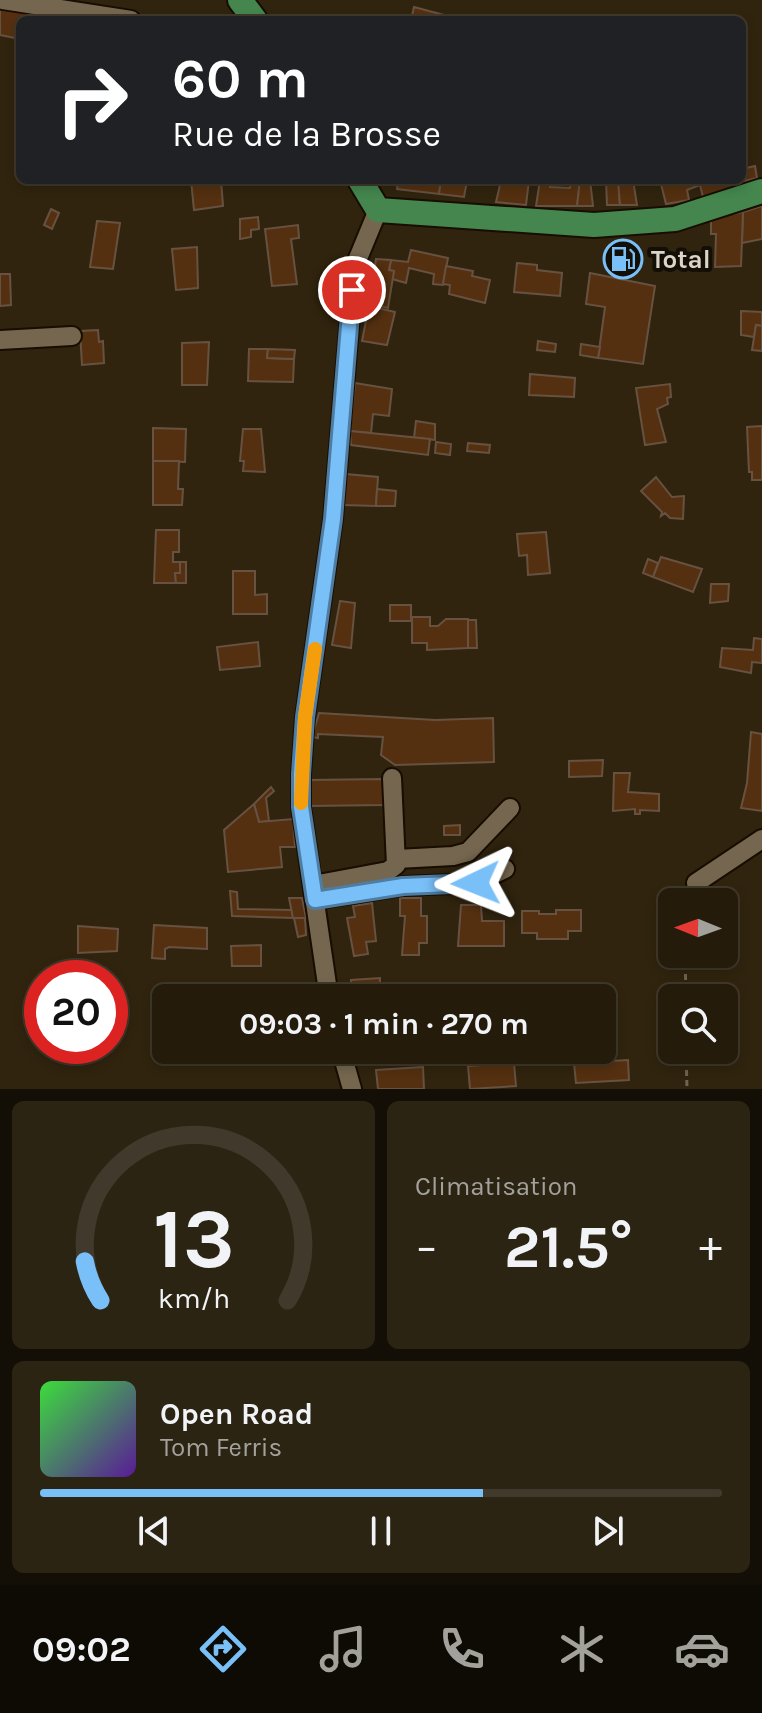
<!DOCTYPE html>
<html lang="fr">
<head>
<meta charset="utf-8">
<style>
  body { margin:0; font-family:Karla,sans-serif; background:#2c2413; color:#f1f3f6; height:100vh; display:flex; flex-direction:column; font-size:30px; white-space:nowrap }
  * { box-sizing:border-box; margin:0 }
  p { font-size:26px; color:#a3a19c }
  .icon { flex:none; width:44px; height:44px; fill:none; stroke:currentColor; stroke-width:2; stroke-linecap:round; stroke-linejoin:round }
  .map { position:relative; height:1089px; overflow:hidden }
  .sheet { display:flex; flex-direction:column; gap:12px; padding:12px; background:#140f06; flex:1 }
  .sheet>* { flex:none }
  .guide { position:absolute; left:16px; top:16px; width:730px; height:168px; border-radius:12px; box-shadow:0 4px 12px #0003,0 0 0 2px #41392b; background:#202124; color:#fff; overflow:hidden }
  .needle { width:52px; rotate:271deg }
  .fabs { position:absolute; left:658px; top:888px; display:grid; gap:16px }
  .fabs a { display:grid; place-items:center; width:80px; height:80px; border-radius:12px; background:#241b0a; box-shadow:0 4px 12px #0003,0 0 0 2px #41392b; font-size:40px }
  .speed { position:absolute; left:24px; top:960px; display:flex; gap:16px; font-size:40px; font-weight:700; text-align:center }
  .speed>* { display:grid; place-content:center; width:104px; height:104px; border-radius:50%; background:#241b0a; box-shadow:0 4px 12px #0003,0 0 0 2px #41392b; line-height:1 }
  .speed .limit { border:12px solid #d22; background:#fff; color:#111 }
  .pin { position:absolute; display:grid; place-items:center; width:68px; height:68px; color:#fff; margin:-34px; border:4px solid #fff; border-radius:50%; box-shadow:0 2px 8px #0007 }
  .me { position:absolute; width:88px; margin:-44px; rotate:268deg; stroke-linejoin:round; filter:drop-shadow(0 0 6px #0008) }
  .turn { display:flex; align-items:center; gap:28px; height:168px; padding:0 24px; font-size:36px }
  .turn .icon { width:104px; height:104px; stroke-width:2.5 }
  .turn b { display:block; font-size:56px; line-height:68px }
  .big { font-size:60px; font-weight:700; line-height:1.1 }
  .sheet .card { flex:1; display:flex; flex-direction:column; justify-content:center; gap:12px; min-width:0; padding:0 28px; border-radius:12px; background:#2c2413 }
  .sheet .dial { align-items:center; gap:0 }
  .dial svg { height:208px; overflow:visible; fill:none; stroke:#41392b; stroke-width:7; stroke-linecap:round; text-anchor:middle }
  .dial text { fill:#f1f3f6; stroke:none }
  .song { display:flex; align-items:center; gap:24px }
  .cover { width:96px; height:96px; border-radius:12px; background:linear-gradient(135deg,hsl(120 70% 55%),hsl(270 70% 35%)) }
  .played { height:8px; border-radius:4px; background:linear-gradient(90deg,#79bff8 65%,#41392b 65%) }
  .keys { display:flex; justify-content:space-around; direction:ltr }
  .heat { display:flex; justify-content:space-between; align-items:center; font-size:44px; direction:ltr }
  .sheet .tiles { flex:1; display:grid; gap:12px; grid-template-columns:1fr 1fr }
  .card:last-child { grid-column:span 2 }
  .trip { position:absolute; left:152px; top:984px; width:464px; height:80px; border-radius:12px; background:#241b0a; box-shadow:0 4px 12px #0003,0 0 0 2px #41392b; font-weight:700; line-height:80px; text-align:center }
  .dock { display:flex; height:128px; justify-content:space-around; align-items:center; background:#0e0b04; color:#a3a19c }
  .dock .icon { width:56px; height:56px }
  .dock .active { color:#79bff8 }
  .dock b { font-size:36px; color:#f1f3f6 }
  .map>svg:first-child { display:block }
</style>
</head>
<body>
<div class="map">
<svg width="762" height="1089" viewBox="0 0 762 1089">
  <rect width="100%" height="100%" fill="#30240e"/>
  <g fill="#543010" stroke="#675140" stroke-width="2">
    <path d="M 0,7 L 42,16 L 41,20 L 20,20 L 20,39 L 0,35 Z"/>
    <path d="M 414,7 L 455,18 L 454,20 L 411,20 Z"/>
    <path d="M 755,166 L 757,178 L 745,181 L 742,169 Z"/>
    <path d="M 742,169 L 747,188 L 703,197 L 700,185 L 687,190 L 689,200 L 666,204 L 660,180 L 742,180 Z"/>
    <path d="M 191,180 L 221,180 L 223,206 L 194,210 Z"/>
    <path d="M 398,180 L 441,180 L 439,194 L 397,189 Z"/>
    <path d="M 441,180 L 467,181 L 464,197 L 439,194 Z"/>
    <path d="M 515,180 L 529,180 L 526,205 L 496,202 L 500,185 L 513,185 Z"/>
    <path d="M 540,180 L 551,180 L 550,187 L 570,188 L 571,180 L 580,180 L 577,206 L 536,206 Z"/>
    <path d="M 580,180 L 590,180 L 593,206 L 577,206 Z"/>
    <path d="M 606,180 L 618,180 L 620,205 L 607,205 Z"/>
    <path d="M 618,180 L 633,180 L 637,205 L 620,205 Z"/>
    <path d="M 762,206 L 762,239 L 742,243 L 743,212 Z"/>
    <path d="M 51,209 L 59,213 L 52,229 L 44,225 Z"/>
    <path d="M 743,212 L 741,266 L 715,267 L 716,234 L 711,234 L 711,218 Z"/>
    <path d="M 258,217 L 259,229 L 251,230 L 251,237 L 240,239 L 240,219 Z"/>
    <path d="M 97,221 L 120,223 L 113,269 L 90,267 Z"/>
    <path d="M 298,225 L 299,238 L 291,239 L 297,284 L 272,286 L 265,229 Z"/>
    <path d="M 197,247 L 198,288 L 176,290 L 172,249 Z"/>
    <path d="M 613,247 L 636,250 L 634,271 L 611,269 Z"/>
    <path d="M 411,250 L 448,258 L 443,285 L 433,284 L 434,274 L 409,268 L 406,283 L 392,279 L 394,271 L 389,270 L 391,260 L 408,262 Z"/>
    <path d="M 376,259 L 391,260 L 389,270 L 394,271 L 388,308 L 369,303 Z"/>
    <path d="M 517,263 L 537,265 L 537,270 L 562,273 L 560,296 L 514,292 Z"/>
    <path d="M 446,266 L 473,271 L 472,276 L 490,280 L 485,303 L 449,294 L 450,285 L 443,284 Z"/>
    <path d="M 590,273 L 655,286 L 643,364 L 598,358 L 605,307 L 586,304 Z"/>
    <path d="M 0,274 L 10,274 L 11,305 L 0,306 Z"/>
    <path d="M 369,306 L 395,312 L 387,345 L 362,341 Z"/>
    <path d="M 741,311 L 762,312 L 762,326 L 756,325 L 754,337 L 741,335 Z"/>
    <path d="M 756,325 L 762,326 L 762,351 L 752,350 Z"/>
    <path d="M 98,330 L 99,342 L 103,341 L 104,363 L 82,365 L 80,331 Z"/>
    <path d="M 538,341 L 556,344 L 555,352 L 537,350 Z"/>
    <path d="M 209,342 L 207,385 L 182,385 L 182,343 Z"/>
    <path d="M 581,344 L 600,347 L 598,358 L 580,355 Z"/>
    <path d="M 249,349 L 268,349 L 267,358 L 294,359 L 293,382 L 248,381 Z"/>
    <path d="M 268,349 L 295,350 L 294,359 L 267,358 Z"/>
    <path d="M 530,374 L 575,378 L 574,397 L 529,395 Z"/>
    <path d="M 355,383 L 392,389 L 389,416 L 373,414 L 371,433 L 350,431 Z"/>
    <path d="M 670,384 L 671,397 L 667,398 L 668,404 L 657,409 L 666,442 L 645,445 L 636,388 Z"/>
    <path d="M 416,421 L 435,424 L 435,440 L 414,438 Z"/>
    <path d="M 762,426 L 762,480 L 752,480 L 752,472 L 749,472 L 747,427 Z"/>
    <path d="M 153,428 L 186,429 L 185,462 L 153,461 Z"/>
    <path d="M 243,429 L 261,429 L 265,472 L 243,471 L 244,461 L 240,461 Z"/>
    <path d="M 350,431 L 430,439 L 428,455 L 351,445 Z"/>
    <path d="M 436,442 L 451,444 L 450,455 L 435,453 Z"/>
    <path d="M 468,443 L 490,445 L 489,453 L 467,451 Z"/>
    <path d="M 153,461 L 179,461 L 178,489 L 183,489 L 182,505 L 153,505 Z"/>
    <path d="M 346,474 L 378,477 L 376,506 L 344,505 Z"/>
    <path d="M 656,477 L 672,497 L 684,496 L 683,519 L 670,518 L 665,513 L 661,516 L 662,512 L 641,491 Z"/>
    <path d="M 377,489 L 396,491 L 395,506 L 376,506 Z"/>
    <path d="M 156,530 L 179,530 L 179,552 L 173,552 L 173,562 L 180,562 L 180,573 L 175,573 L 176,583 L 154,583 Z"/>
    <path d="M 546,532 L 550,573 L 528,575 L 527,555 L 519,556 L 517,534 Z"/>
    <path d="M 661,557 L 702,569 L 693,592 L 653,577 Z"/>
    <path d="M 648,559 L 658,563 L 653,577 L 643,573 Z"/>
    <path d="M 180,562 L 186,562 L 186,583 L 176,583 L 175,573 L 180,573 Z"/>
    <path d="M 233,571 L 255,571 L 255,595 L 267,594 L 267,614 L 233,614 Z"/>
    <path d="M 711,584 L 729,584 L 728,601 L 710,603 Z"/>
    <path d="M 340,601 L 355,603 L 351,648 L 332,645 Z"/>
    <rect x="390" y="605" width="21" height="16"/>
    <path d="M 412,617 L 430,617 L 430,626 L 438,626 L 446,619 L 468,619 L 468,648 L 427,650 L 427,643 L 412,643 Z"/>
    <path d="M 468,620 L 476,620 L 477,648 L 468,648 Z"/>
    <path d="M 754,638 L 762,639 L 762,663 L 752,662 L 751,673 L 720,667 L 722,648 L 753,650 Z"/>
    <path d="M 258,642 L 260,666 L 220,670 L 217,647 Z"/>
    <path d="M 319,713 L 435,720 L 493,718 L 494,762 L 395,765 L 381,755 L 383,737 L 318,734 L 318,738 L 312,737 Z"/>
    <path d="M 751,732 L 762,734 L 762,811 L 741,808 L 747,783 Z"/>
    <path d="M 603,760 L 602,776 L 569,777 L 569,761 Z"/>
    <path d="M 614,773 L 630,773 L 628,792 L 659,794 L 659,811 L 640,810 L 640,814 L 635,814 L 635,809 L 613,811 Z"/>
    <path d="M 383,779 L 384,805 L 308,806 L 309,780 Z"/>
    <path d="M 271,787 L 274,791 L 266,798 L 269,821 L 259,822 L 254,804 Z"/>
    <path d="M 254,804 L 259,822 L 293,819 L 295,847 L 280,847 L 282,867 L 228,872 L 224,830 Z"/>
    <path d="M 460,825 L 460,835 L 444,835 L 444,826 Z"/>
    <path d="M 230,891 L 237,892 L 238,909 L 292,910 L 293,918 L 232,916 Z"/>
    <path d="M 289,898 L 302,898 L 306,918 L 293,918 Z"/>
    <path d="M 400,898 L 421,898 L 421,916 L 427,916 L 427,943 L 419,943 L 419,955 L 402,955 L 405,916 L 400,916 Z"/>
    <path d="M 372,903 L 376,941 L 366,942 L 368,954 L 354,956 L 347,918 L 355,917 L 353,906 Z"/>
    <path d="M 461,905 L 481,905 L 482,921 L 504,921 L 504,946 L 458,946 Z"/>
    <path d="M 556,910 L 581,910 L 581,931 L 568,931 L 568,939 L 537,939 L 537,933 L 522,933 L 522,911 L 539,911 L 539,914 L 556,914 Z"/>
    <path d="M 294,918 L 305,918 L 306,935 L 298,937 Z"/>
    <path d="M 154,925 L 207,928 L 207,949 L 169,947 L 165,949 L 165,959 L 152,958 Z"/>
    <path d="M 78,926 L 118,929 L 117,951 L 78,953 Z"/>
    <path d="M 261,945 L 261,966 L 232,966 L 231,946 Z"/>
    <path d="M 380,978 L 380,998 L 352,998 L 351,980 Z"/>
    <path d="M 542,987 L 569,987 L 568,995 L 617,995 L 617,1029 L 602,1029 L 602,998 L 543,998 Z"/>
    <path d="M 59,1046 L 87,1046 L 87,1052 L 71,1052 L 71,1058 L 59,1058 Z"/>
    <path d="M 257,1050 L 285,1050 L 284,1062 L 263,1062 L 264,1050 Z"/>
    <path d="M 628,1060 L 629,1080 L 576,1083 L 574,1063 Z"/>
    <path d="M 514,1063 L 516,1086 L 470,1089 L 468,1066 Z"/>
    <path d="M 423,1067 L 424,1089 L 378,1089 L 376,1070 Z"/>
  </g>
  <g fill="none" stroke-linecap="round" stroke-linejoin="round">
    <defs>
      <g id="minor">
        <path d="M 3,0 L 131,20"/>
        <path d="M 0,340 L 72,336"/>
        <path d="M 397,859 L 453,856 L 468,852 L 510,808"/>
        <path d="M 696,883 L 762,839"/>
        <path d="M 313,885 L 388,871 L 396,865 L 392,778"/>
        <path d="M 315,900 L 403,886 L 476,883 L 505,869"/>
        <path d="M 329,998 L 301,807 L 301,774 L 305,717 L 333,519 L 354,268 L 378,210"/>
        <path d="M 341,1050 L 352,1089"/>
      </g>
      <g id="major">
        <path d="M 240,0 L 255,20"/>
        <path d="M 360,180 L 378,210 L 594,225 L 675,219 L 762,191"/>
      </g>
    </defs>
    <use href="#minor" stroke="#180d00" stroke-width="22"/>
    <use href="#major" stroke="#180d00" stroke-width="28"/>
    <g stroke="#6e6451" stroke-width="3" stroke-dasharray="6 4" stroke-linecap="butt">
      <path d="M 685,954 L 686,998"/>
      <path d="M 686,1050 L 687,1089"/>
    </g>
    <use href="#minor" stroke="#75674f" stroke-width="18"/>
    <use href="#major" stroke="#44864e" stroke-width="24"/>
  </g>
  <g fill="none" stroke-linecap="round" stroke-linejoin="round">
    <defs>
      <path id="route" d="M 352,290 L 333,519 L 305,717 L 301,774 L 301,807 L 315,900 L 403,886 L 476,883"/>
    </defs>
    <use href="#route" stroke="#4f7ca1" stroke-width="20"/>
    <use href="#route" stroke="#79bff8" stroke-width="14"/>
    <path stroke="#f59e0b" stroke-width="14" d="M 301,803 L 305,717 L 315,649"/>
  </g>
  <defs>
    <symbol id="fuel-ring" viewBox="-11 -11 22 22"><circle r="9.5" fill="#140f06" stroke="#79bff8" stroke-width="1.5"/><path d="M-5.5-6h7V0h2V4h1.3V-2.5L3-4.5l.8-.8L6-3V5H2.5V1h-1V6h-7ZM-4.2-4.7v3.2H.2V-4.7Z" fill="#79bff8"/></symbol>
  </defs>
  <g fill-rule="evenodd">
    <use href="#fuel-ring" x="601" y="237" width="44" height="44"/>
  </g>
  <g text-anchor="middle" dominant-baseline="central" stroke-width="8" stroke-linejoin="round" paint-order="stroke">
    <g font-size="26" font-weight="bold" fill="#dcd4c7" stroke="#140f06" text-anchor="start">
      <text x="651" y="259">Total</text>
    </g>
  </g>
</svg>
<div class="fabs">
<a><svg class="needle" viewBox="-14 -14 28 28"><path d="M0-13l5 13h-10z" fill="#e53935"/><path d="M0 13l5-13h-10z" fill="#a3a19c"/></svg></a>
<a><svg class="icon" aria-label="search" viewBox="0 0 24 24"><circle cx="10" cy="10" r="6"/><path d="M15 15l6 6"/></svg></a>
</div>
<div class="speed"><div class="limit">20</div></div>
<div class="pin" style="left:352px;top:290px;background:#d93025"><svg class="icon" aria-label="arrive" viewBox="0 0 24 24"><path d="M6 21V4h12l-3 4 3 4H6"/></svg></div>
<svg class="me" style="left:476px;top:883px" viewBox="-20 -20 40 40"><path d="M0-17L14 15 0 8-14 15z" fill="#79bff8" stroke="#fff" stroke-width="4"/></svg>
<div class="trip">09:03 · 1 min · 270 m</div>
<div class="guide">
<div class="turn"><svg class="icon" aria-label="right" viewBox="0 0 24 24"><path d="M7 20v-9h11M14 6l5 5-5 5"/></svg><div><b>60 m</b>Rue de la Brosse</div></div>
</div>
</div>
<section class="sheet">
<div class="tiles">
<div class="card dial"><svg viewBox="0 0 100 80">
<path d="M14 69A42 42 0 1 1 86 69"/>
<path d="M14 69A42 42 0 0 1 8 54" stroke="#79bff8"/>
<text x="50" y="56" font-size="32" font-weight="700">13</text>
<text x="50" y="72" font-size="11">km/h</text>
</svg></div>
<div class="card"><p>Climatisation</p>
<div class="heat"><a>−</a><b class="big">21.5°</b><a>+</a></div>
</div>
<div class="card">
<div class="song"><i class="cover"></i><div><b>Open Road</b><p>Tom Ferris</p></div></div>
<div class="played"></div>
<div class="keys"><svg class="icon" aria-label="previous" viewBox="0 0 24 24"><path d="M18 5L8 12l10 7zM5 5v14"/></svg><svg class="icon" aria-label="pause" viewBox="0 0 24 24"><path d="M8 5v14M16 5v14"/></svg><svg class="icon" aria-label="next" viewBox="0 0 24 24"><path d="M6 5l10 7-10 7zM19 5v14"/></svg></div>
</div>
</div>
</section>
<nav class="dock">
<b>09:02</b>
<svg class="icon active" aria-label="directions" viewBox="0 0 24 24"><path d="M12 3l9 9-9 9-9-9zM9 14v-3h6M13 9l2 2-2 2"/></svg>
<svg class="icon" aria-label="music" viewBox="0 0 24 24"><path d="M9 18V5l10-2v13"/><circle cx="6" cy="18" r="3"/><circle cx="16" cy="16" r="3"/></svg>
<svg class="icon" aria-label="phone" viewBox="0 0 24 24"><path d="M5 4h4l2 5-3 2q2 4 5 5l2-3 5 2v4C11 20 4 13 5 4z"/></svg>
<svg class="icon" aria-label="climate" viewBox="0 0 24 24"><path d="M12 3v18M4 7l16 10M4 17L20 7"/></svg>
<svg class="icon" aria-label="car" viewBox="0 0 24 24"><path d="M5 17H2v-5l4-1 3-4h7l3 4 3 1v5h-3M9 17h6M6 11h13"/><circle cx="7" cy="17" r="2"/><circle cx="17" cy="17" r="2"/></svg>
</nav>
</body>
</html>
